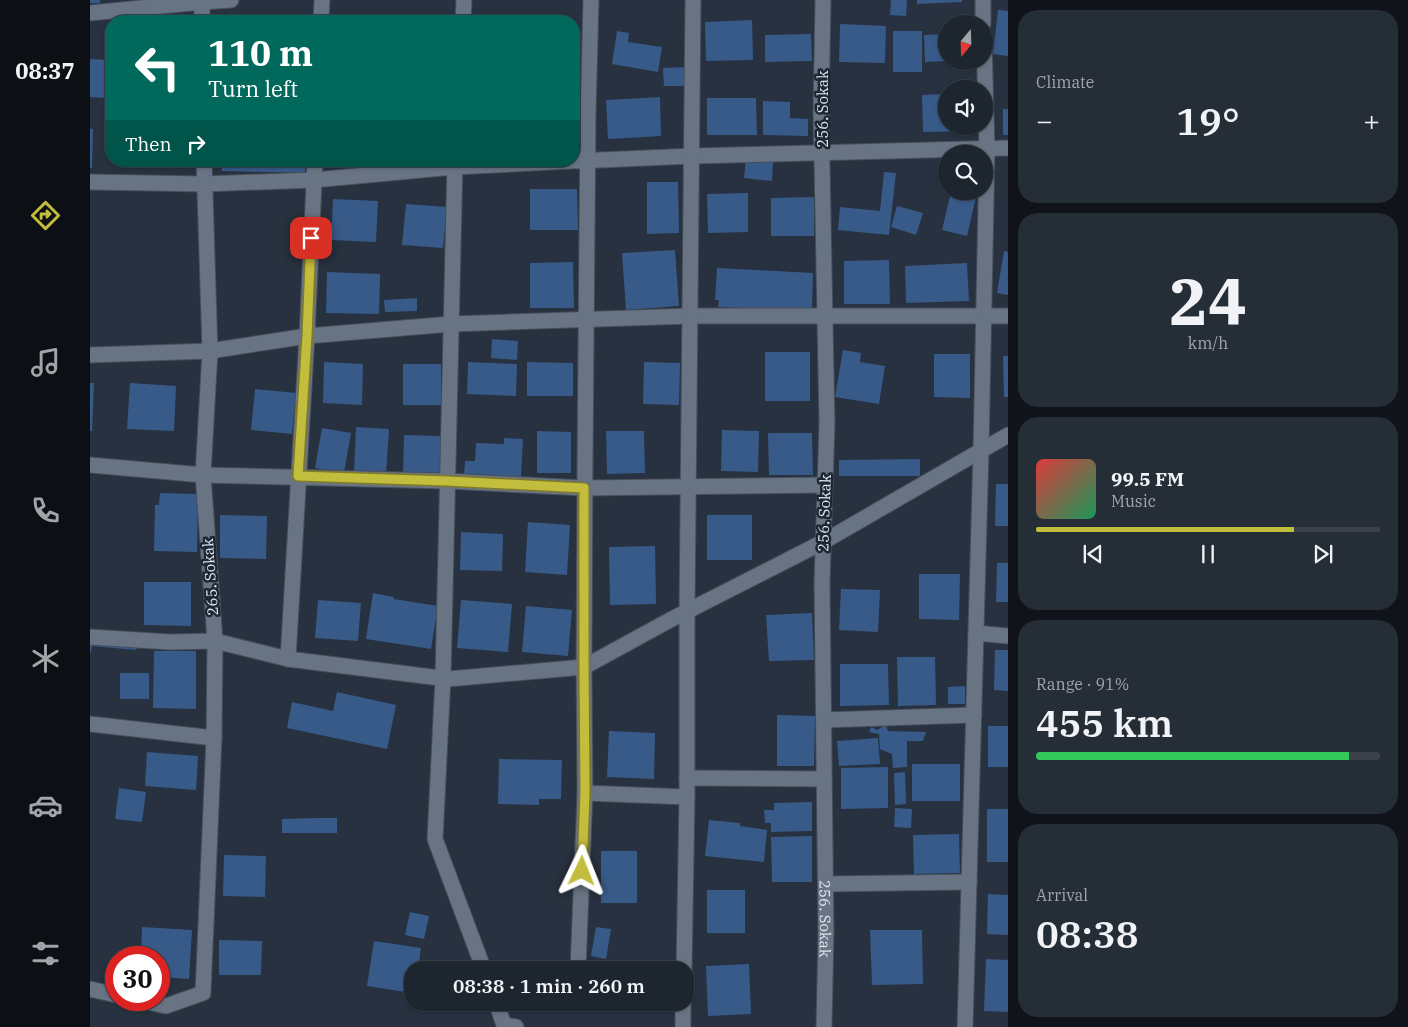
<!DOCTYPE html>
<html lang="en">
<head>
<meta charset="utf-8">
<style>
  body { margin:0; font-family:"IBM Plex Serif",serif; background:#252d37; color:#f1f3f6; height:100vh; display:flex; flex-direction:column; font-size:19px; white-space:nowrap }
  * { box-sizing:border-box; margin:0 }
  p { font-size:16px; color:#a0a5aa }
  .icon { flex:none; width:28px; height:28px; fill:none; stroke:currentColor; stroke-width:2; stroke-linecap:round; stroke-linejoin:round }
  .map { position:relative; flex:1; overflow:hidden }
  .details { display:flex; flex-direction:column; gap:10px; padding:10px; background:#10141a; width:400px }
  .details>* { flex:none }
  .guide { position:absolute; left:15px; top:15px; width:475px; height:152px; border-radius:20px; box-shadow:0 1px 4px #0004,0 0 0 1px #3b424b; background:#00695c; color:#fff; overflow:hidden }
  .needle { width:32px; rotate:199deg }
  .tools { position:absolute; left:848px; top:15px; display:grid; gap:10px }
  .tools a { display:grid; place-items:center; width:55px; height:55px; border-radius:50%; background:#1d252f; box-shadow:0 1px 4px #0004,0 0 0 1px #3b424b; font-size:25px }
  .speed { position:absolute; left:15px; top:946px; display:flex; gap:10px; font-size:25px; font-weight:700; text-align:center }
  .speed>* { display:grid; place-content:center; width:65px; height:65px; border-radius:50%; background:#1d252f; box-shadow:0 1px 4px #0004,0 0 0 1px #3b424b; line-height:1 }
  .speed .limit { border:8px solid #d22; background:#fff; color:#111 }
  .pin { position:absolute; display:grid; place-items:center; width:42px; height:42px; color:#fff; margin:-21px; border-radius:10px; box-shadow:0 2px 8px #0006 }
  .me { position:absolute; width:55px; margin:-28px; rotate:2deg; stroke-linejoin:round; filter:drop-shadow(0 0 4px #0008) }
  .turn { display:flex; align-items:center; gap:18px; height:105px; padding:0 20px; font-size:22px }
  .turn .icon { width:65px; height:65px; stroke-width:2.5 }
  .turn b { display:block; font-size:35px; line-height:42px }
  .then { display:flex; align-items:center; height:48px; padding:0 20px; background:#0003; gap:10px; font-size:19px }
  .big { font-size:38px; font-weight:600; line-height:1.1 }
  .details .card { flex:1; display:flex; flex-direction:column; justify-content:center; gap:8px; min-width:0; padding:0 18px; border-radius:20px; background:#252d37 }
  .details .dial { align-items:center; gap:0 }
  .dial b { font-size:65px; line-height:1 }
  .song { display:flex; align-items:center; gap:15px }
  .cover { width:60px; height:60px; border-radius:8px; background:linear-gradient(135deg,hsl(0 70% 55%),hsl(150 70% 35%)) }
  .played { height:5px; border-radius:2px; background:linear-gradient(90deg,#c3bd3e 75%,#3b424b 75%) }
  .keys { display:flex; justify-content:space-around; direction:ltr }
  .heat { display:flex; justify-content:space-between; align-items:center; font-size:28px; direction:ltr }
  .charge { height:8px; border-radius:4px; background:linear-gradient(90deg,#34c759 91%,#3b424b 0) }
  .trip { position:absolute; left:314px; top:961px; width:290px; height:50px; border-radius:20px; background:#1d252f; box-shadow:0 1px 4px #0004,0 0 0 1px #3b424b; font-weight:600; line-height:50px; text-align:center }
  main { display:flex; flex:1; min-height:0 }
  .dock { display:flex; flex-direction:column; width:90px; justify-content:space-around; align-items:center; background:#0c0f13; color:#a0a5aa }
  .dock .icon { width:35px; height:35px }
  .dock .selected { color:#c3bd3e }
  .dock b { font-size:22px; color:#f1f3f6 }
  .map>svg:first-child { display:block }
</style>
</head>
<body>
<main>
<nav class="dock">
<b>08:37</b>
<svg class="icon selected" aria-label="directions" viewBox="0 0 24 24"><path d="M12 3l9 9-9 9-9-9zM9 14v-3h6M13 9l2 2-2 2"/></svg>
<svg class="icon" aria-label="music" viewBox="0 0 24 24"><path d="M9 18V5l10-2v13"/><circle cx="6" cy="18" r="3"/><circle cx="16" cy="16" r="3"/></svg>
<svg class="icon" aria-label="phone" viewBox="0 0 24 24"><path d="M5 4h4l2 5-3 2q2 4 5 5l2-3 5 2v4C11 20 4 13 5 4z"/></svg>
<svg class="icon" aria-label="climate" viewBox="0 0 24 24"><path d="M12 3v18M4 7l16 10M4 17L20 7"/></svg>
<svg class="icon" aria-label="car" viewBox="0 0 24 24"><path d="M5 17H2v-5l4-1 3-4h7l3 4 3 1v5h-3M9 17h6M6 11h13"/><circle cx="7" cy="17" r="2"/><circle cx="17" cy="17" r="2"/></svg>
<svg class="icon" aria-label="filters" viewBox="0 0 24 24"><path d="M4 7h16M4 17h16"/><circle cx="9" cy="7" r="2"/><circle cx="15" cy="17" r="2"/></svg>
</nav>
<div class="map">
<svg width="918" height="1027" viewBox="0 0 918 1027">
  <rect width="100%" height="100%" fill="#27313f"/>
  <g fill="#385a88">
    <rect x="0" y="0" width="10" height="3"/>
    <path d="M 801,0 L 817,0 L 816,16 L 800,15 Z"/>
    <path d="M 827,0 L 872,0 L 872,2 L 827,4 Z"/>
    <path d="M 908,10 L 918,11 L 918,56 L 903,54 Z"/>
    <path d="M 65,16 L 66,21 L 38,21 L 38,18 Z"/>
    <path d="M 662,20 L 663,60 L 616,61 L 615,22 Z"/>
    <path d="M 750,24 L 796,26 L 795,63 L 749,62 Z"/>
    <path d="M 527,31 L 539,33 L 538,42 L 572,47 L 568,72 L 522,64 Z"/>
    <rect x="803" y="31" width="29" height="41"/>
    <path d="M 721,34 L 722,61 L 675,62 L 675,35 Z"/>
    <path d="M 856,34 L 856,61 L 835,62 L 834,35 Z"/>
    <path d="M 0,59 L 18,60 L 17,98 L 0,97 Z"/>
    <path d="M 597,67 L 597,86 L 574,86 L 573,68 Z"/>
    <path d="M 856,94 L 856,126 L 886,126 L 886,131 L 833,132 L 832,95 Z"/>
    <path d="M 570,97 L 571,136 L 518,139 L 516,100 Z"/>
    <path d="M 617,98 L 666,98 L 667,135 L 617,135 Z"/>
    <path d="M 488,99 L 489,141 L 484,141 L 484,100 Z"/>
    <path d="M 673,101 L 700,102 L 700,118 L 718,119 L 718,136 L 673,135 Z"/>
    <rect x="913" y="109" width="5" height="26"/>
    <path d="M 0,129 L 3,129 L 2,168 L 0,168 Z"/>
    <path d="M 656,159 L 683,160 L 682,181 L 654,178 Z"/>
    <path d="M 132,161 L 216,161 L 215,173 L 132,171 Z"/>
    <path d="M 794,172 L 806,173 L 799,235 L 748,230 L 750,207 L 790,211 Z"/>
    <path d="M 557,182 L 588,182 L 589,233 L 557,234 Z"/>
    <path d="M 440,189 L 487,189 L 488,230 L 440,230 Z"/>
    <path d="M 861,192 L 886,197 L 877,236 L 852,230 Z"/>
    <path d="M 658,193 L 658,232 L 618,233 L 617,194 Z"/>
    <path d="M 724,197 L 724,236 L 681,236 L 681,198 Z"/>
    <path d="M 243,199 L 288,201 L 286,242 L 241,240 Z"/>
    <path d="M 316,204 L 357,207 L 353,248 L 312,245 Z"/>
    <path d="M 807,206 L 833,213 L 826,235 L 801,227 Z"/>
    <path d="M 585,250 L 589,306 L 536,310 L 532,253 Z"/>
    <path d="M 914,251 L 918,252 L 918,295 L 907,293 Z"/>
    <path d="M 799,260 L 800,304 L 754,304 L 754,261 Z"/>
    <path d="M 483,262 L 484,308 L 440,308 L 440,263 Z"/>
    <path d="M 877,263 L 879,301 L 816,303 L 815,266 Z"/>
    <path d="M 627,268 L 723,273 L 722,311 L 628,307 L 629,300 L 625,300 Z"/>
    <path d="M 237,272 L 290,274 L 289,314 L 236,313 Z"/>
    <path d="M 327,298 L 327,311 L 295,312 L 294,300 Z"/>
    <path d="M 402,339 L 428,341 L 427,360 L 401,358 Z"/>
    <path d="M 753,350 L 771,353 L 770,362 L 795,366 L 789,404 L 745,397 Z"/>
    <rect x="675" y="352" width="45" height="49"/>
    <path d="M 844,354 L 880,354 L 880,398 L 844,397 Z"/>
    <path d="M 913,356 L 918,356 L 918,397 L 914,397 Z"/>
    <path d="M 234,362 L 273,364 L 272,405 L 233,403 Z"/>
    <path d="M 378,362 L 427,364 L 426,396 L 377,394 Z"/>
    <path d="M 437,362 L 483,363 L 483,396 L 437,396 Z"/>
    <path d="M 554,362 L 590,363 L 589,405 L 553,404 Z"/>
    <rect x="313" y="364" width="38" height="41"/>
    <path d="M 0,383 L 4,383 L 2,431 L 0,431 Z"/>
    <path d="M 40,383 L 86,386 L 84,431 L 37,429 Z"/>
    <path d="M 165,389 L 206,393 L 202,434 L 161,430 Z"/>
    <path d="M 266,427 L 299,429 L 296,475 L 264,473 Z"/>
    <path d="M 232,428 L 261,433 L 254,473 L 225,468 Z"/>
    <path d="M 632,430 L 669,431 L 668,472 L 631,471 Z"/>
    <path d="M 447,431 L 481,432 L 481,473 L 447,473 Z"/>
    <path d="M 516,431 L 554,431 L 555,473 L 517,474 Z"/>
    <path d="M 678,433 L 722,433 L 723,475 L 679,475 Z"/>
    <path d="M 314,435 L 352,436 L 351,475 L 313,475 Z"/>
    <path d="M 414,438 L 433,439 L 431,477 L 374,475 L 375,461 L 385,461 L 386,443 L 414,444 Z"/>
    <path d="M 830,459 L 830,476 L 749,476 L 749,460 Z"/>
    <path d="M 906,484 L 918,484 L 918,526 L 905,526 Z"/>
    <path d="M 70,493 L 108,494 L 107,552 L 64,551 L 65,505 L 69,505 Z"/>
    <path d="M 130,515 L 177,516 L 176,559 L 130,558 Z"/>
    <rect x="617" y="515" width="45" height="45"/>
    <path d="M 438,522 L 480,525 L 477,575 L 435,572 Z"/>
    <path d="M 371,532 L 413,534 L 412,571 L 370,570 Z"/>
    <path d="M 565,546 L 566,604 L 520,605 L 519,547 Z"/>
    <path d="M 907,563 L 918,563 L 918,602 L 906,602 Z"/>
    <path d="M 829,574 L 870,574 L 869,620 L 829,619 Z"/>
    <path d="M 54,582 L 101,582 L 101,626 L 54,625 Z"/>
    <path d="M 751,589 L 790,590 L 788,632 L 749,630 Z"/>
    <path d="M 283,593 L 304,597 L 304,599 L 348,606 L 341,649 L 276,639 Z"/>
    <path d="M 228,600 L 271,603 L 268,641 L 225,638 Z"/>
    <path d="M 371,600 L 422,604 L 418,652 L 367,648 Z"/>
    <path d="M 436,606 L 482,610 L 478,656 L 432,652 Z"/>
    <path d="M 722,613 L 724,660 L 679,661 L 676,615 Z"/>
    <path d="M 0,641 L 47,643 L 46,650 L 2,646 L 1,652 L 0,652 Z"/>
    <path d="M 905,650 L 918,650 L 918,691 L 904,690 Z"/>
    <path d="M 64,651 L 106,651 L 106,709 L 63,708 Z"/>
    <path d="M 807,657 L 845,657 L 846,705 L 808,706 Z"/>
    <path d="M 750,664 L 798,664 L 799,705 L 750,706 Z"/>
    <rect x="30" y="673" width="29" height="26"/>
    <path d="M 875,686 L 875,704 L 858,704 L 858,687 Z"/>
    <path d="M 247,692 L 306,705 L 297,749 L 197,728 L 202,702 L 243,711 Z"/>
    <path d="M 687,715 L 725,716 L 724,766 L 687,766 Z"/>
    <path d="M 796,725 L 798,731 L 836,732 L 833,741 L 817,741 L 817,767 L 803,768 L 802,754 L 790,749 L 789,734 L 779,732 L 781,727 L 787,730 Z"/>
    <rect x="898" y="726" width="20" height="41"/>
    <path d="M 519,731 L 565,733 L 564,779 L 517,777 Z"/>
    <path d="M 788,738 L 790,764 L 749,766 L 747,741 Z"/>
    <path d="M 57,752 L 108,756 L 106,790 L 55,786 Z"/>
    <path d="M 409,759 L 472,760 L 471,799 L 449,799 L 449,805 L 408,804 Z"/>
    <rect x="822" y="764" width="48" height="37"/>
    <path d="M 798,767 L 798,808 L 751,809 L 751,768 Z"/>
    <path d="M 815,772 L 816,804 L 805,805 L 804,773 Z"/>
    <path d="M 29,788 L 56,792 L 52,822 L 25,819 Z"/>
    <path d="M 722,802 L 722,831 L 681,832 L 681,823 L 675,823 L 674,810 L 684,810 L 684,803 Z"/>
    <path d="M 805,808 L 822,809 L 821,828 L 804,827 Z"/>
    <rect x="897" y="809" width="21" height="53"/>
    <path d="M 226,818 L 247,818 L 247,833 L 192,833 L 192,819 Z"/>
    <path d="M 619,820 L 650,823 L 650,826 L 677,830 L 674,862 L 615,856 Z"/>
    <path d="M 869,834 L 870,873 L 824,874 L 823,835 Z"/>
    <path d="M 722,836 L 722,882 L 682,882 L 681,837 Z"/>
    <rect x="511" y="851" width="36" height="52"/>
    <path d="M 134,855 L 176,856 L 175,897 L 133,896 Z"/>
    <rect x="617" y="890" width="38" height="43"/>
    <path d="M 898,894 L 918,895 L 918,935 L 897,934 Z"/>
    <path d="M 320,912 L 339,916 L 334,939 L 315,935 Z"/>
    <path d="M 52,927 L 102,930 L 99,979 L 69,977 L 69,958 L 51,958 Z"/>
    <path d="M 506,927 L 521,929 L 516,959 L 501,956 Z"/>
    <path d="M 780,930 L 832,930 L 833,984 L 782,985 Z"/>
    <path d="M 129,940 L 172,941 L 171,975 L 129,975 Z"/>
    <path d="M 284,941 L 331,948 L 328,970 L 322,970 L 322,993 L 277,986 Z"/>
    <path d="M 896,959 L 918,960 L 918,1012 L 894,1011 Z"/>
    <path d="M 659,964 L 661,1014 L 618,1016 L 616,966 Z"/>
  </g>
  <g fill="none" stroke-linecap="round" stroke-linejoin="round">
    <defs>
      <g id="street">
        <path d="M 112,0 L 112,21"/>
        <path id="s1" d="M 733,0 L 731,112 L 737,424 L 732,583 L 736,933 L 734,1027"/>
        <path d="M 893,0 L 893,24"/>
        <path d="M 0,13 L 112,2 L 141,0"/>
        <path d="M 231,21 L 232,0"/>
        <path d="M 373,21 L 374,0"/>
        <path d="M 365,161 L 353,678 L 345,839 L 394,970"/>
        <path d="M 487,161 L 602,156 L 918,148"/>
        <path d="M 0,182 L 114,184 L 224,180 L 364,167 L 482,161"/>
        <path d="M 0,355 L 120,351 L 217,336 L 361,324 L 600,316 L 918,316"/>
        <path d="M 0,465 L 113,475 L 357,481 L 494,488 L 735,485"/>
        <path d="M 886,633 L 918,636"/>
        <path d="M 0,637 L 80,642 L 125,641 L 198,659 L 358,679 L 494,667 L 580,620 L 733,542 L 918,435"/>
        <path d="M 198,659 L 217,336 L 225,161"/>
        <path d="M 734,720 L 884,715"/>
        <path d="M 0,724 L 124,738"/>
        <path d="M 597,778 L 734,779"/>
        <path d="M 495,793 L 597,797"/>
        <path d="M 736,884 L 879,882"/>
        <path d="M 488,969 L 495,793 L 494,667 L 495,464 L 498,114 L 501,0"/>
        <path d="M 594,970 L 597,797 L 597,611 L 603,0"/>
        <path d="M 0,989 L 26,995"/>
        <path d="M 49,1000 L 76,1006 L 113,993 L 124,738 L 125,641 L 113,475 L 120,351 L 114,161"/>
        <path d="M 406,1002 L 414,1025 L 426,1027"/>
        <path d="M 593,1027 L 593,1002"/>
        <path d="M 875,1027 L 891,451 L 897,150 L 894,40"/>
      </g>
    </defs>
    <use href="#street" stroke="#464e59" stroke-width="17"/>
    <use href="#street" stroke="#687484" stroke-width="15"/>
  </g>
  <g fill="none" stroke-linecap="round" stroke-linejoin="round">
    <defs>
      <path id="route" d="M 221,238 L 217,336 L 208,476 L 357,481 L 494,488 L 494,667 L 495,793 L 492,871"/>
    </defs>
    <use href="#route" stroke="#7f7b28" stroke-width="12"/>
    <use href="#route" stroke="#c3bd3e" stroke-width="9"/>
  </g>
  <g text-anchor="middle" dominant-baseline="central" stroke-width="5" stroke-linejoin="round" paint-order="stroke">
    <g font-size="15" fill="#dee5ee" stroke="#1d2734">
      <text transform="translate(732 109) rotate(-90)">256. Sokak</text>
      <text transform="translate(734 513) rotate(-88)">256. Sokak</text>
      <text transform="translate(120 577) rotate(-94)">265. Sokak</text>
      <text stroke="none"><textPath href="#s1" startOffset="919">256. Sokak</textPath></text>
    </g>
  </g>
</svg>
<div class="tools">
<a><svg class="needle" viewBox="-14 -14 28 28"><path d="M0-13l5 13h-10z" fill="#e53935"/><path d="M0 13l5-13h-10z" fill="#a0a5aa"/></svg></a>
<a><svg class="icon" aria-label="sound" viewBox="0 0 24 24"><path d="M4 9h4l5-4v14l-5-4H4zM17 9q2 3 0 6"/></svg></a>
<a><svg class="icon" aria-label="search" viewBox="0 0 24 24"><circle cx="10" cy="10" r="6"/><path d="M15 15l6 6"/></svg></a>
</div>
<div class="speed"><div class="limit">30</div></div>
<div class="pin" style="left:221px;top:238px;background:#d93025"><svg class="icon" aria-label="arrive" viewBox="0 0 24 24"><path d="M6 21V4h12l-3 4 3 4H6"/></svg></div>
<svg class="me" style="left:492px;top:871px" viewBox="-20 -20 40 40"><path d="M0-17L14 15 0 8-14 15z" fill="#c3bd3e" stroke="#fff" stroke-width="4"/></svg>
<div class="trip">08:38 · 1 min · 260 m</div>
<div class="guide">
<div class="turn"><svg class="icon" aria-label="left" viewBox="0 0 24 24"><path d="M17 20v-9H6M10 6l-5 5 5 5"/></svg><div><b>110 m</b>Turn left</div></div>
<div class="then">Then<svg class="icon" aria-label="right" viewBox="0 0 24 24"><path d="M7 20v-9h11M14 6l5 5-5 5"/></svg></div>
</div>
</div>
<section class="details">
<div class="card"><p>Climate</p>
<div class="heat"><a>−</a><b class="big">19°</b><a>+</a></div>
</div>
<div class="card dial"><b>24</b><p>km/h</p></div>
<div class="card">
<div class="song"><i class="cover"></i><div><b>99.5 FM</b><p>Music</p></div></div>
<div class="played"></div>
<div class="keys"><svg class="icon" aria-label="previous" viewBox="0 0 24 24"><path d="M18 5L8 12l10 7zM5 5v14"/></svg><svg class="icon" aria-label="pause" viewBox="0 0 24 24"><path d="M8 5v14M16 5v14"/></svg><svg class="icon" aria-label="next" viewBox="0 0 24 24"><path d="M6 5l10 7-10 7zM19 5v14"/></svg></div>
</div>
<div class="card"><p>Range · 91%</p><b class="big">455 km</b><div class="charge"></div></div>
<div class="card"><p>Arrival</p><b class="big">08:38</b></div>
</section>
</main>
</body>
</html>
